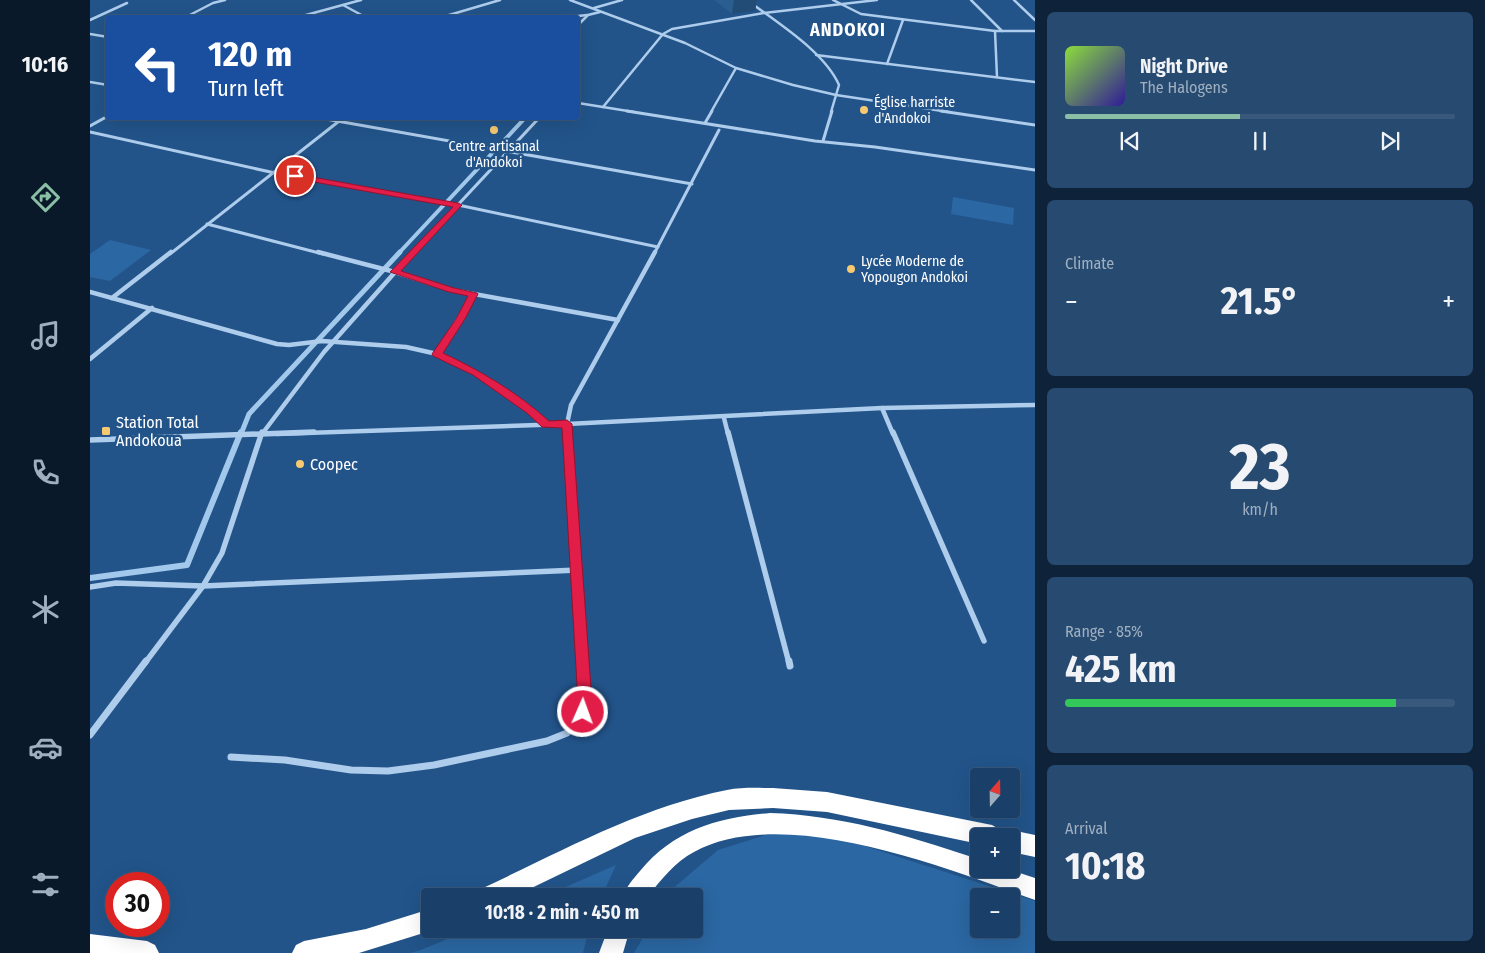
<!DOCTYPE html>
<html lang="en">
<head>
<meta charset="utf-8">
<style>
  body { margin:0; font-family:"Fira Sans Condensed",sans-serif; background:#274a71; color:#f1f3f6; height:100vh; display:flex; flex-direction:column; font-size:19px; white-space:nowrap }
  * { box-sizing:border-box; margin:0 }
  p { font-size:16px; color:#9fafc0 }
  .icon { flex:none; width:28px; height:28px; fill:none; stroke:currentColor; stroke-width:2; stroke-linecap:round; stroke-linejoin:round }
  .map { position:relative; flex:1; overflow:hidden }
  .drawer { display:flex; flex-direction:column; gap:12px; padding:12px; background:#0e2339; width:450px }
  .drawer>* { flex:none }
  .hud { position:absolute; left:15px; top:15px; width:475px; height:105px; border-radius:5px; box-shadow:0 5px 20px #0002,0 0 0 1px #38587c; background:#1a4fa0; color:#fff; overflow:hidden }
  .needle { width:32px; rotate:20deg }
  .fabs { position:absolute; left:880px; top:768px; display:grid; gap:10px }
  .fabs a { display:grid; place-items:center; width:50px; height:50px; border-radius:5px; background:#1a3f68; box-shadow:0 5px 20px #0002,0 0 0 1px #38587c; font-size:25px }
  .speed { position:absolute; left:15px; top:872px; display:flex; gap:10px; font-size:25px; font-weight:700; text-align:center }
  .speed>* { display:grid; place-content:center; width:65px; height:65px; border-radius:50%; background:#1a3f68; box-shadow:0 5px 20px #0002,0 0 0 1px #38587c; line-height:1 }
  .speed .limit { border:8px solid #d22; background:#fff; color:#111 }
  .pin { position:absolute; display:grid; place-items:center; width:42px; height:42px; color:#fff; margin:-21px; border:2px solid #fff; border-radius:50%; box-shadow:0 1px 5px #0007 }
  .me { position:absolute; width:55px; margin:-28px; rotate:2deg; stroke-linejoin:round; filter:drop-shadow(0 0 4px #0008) }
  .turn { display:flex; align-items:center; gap:18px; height:105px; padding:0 20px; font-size:22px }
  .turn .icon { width:65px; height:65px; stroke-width:2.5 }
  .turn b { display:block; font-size:35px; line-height:42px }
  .big { font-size:38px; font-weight:700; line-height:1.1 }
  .drawer .tile { flex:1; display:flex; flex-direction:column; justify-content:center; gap:8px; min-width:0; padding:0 18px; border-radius:8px; background:#274a71 }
  .drawer .dial { align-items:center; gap:0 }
  .dial b { font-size:65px; line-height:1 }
  .song { display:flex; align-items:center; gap:15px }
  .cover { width:60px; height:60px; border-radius:8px; background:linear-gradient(135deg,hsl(90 70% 55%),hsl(250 70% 35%)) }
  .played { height:5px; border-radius:2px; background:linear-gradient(90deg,#8abfa5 45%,#38587c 45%) }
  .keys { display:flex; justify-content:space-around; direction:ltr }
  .heat { display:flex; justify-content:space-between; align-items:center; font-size:28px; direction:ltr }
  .charge { height:8px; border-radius:4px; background:linear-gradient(90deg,#34c759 85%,#38587c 0) }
  .trip { position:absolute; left:331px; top:888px; width:282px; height:50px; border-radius:5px; background:#1a3f68; box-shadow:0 5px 20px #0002,0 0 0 1px #38587c; font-weight:700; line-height:50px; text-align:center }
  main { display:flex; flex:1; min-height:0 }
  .menu { display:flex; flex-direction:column; width:90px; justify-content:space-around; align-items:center; background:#0a192a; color:#9fafc0 }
  .menu .icon { width:35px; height:35px }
  .menu .active { color:#8abfa5 }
  .menu b { font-size:22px; color:#f1f3f6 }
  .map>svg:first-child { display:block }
</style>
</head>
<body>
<main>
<nav class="menu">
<b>10:16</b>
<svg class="icon active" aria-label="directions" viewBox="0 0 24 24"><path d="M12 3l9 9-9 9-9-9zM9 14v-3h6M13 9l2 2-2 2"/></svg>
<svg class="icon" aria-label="music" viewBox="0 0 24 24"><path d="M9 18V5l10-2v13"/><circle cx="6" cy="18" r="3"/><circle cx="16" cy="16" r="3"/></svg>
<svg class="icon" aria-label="phone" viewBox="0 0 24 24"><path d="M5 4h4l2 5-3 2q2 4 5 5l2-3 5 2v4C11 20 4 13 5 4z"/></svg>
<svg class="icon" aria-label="climate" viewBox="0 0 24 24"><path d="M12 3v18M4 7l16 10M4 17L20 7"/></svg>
<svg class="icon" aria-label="car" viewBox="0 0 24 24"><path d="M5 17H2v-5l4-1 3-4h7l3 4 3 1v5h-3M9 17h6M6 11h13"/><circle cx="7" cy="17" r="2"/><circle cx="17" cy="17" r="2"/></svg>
<svg class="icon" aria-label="filters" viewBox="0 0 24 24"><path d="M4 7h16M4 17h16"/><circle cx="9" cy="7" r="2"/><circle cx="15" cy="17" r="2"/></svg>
</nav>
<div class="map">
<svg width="945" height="953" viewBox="0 0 945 953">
  <rect width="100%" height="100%" fill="#22548a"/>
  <g fill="#2b67a2" fill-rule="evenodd">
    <path d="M 863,197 L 924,208 L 923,225 L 861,214 Z"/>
    <path d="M 20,240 L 61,250 L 20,281 L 0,277 L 0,254 Z"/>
    <path d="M 685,832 L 747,837 L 945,901 L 945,953 L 544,953 L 558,929 L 605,929 L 605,896 L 577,896 L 581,890 L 628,850 ZM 889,896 L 921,896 L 921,929 L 889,929 Z"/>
    <path d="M 526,865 L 512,896 L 455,896 Z"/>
    <path d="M 381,929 L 499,929 L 493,953 L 320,953 L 331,950 Z"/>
  </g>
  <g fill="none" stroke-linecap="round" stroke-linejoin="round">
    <path stroke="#a2c8ec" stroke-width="4" d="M 308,254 L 435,118"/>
    <path stroke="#a2c8ec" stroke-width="5" d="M 151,434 L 159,414 L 310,252"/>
    <path stroke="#a2c8ec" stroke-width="6" d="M 0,578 L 97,565 L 151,432"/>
    <g stroke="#aecceb" stroke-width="2.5">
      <path d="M 480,0 L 595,43 L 646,68 L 703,85 L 746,95 L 859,112"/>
      <path d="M 657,0 C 686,22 734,51 749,85 L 741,112"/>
      <path d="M 743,0 L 771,14 L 905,31 L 945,31"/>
      <path d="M 881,0 L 912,31"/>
      <path d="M 924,0 L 945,20"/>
      <path d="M 253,5 L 277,18"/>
      <path d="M 504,8 L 532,0"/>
      <path d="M 94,18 L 123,3 L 135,0"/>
      <path d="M 205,18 L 271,0"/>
      <path d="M 349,18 L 410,0"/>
      <path d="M 471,18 L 497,15"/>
      <path d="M 0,20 L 37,3"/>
      <path d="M 488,25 L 498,15 L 510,12"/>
      <path d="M 905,31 L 907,77"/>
      <path d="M 0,34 L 18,37"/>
      <path d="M 726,55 L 945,82"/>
      <path d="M 797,64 L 813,20"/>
      <path d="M 0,82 L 18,85"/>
      <path d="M 488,103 L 544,112"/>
      <path d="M 513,107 L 573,34 L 582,29 L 674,13 L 787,0"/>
      <path d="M 621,112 L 646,68"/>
    </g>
    <g stroke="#aecceb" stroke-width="3">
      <path d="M 537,111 L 725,141 L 785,147 L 945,170"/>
      <path d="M 851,111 L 945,125"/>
      <path d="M 230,118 L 602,184"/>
      <path d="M 615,123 L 622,111"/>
      <path d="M 0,126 L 18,116"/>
      <path d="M 0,132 L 185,173 L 368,205 L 568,247"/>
      <path d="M 733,141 L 742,111"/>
      <path d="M 117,224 L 233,254"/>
      <path d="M 80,254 L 253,118"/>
      <path d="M 322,254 L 449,118"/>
      <path d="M 564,254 L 629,130"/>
    </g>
    <g stroke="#aecceb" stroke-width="4.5">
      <path d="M 228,252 L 305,272 L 362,290 L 528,320"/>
      <path d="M 0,292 L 187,344 L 199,345 L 232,341 L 316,347 L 347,354 L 387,373 L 440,410 L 456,424"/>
      <path d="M 22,298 L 81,252"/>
      <path d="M 347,354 L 383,295"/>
      <path d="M 0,359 L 62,308"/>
      <path d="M 792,408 L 803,434"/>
      <path d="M 634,418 L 638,434"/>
      <path d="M 172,434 L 234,352 L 323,252"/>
      <path d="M 187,434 L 477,424 L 792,408 L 945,405"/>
      <path d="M 478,434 L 477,424 L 481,405 L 565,252"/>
    </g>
    <g stroke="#aecceb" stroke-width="5.5">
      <path d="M 478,432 L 492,663"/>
      <path d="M 638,432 L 699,663"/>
      <path d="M 803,432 L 894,641"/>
      <path d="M 0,440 L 224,432"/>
      <path d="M 0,587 L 26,583 L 113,586 L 488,570"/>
      <path d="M 55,663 L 113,586 L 132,553 L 172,432"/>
    </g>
    <g stroke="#aecceb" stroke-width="7">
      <path d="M 699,661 L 700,666"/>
      <path d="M 0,735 L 56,661"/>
      <path d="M 141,757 L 195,760 L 261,770 L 298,771 L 344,765 L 457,741 L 477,733 L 490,717 L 495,702 L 492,661"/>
    </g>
    <g fill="#fff" fill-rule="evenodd">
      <path d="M 683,788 L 737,792 L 902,825 L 909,829 L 913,836 L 921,830 L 945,835 L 945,857 L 921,852 L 921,836 L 889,836 L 889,844 L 737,812 L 683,808 L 639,810 L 602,819 L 545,838 L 425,896 L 390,896 L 393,888 C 472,851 551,807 637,790 C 652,787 668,788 683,788 Z"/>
      <path d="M 680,813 C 750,815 816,835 882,857 L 889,859 L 889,869 L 918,869 L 945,878 L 945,900 C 855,868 694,803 604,852 C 585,862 571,880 558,896 L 533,896 C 537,886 543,879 550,871 C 585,829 628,818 680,813 Z"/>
      <path d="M 340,909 L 340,929 L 346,929 L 340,931 L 269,953 L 202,953 L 206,945 L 214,941 L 276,929 Z"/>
      <path d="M 518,929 L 540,929 L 533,953 L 509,953 Z"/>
      <path d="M 0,934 L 57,941 L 65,945 L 69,953 L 0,953 Z"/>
    </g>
  </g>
  <path fill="#2a5d90" d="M 624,0 L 667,0 L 665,11 L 642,14 Z"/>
  <path fill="#224c75" d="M 644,0 L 667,0 L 665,11 L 642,14 Z"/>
  <path fill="#e11d48" stroke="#92132f" d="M 205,174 L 368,203 L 372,205 L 311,271 L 364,288 L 387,293 L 388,294 L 375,319 L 353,353 C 391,371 427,392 459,421 L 477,420 L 482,424 L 502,702 L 498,717 L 493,719 L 488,717 L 486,712 L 488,702 L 472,428 L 452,427 L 437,413 L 383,375 L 343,356 L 342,354 L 366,319 L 378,296 L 359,292 L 300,272 L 363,207 L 202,178 L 201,176 Z"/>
  <g fill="#f7c970" stroke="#22548a" stroke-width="2">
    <circle cx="774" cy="110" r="5"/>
    <circle cx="404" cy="130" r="5"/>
    <circle cx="761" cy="269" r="5"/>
    <rect x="11" y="426" width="10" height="10" rx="2.5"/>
    <circle cx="210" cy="464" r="5"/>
  </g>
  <g text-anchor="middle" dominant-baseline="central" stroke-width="5" stroke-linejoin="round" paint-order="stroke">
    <g font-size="14" fill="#fff" stroke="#22548a" text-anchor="start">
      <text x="784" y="102">Église harriste<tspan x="784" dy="16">d'Andokoi</tspan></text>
      <text x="404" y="146" text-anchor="middle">Centre artisanal<tspan x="404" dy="16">d'Andokoi</tspan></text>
      <text x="771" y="261">Lycée Moderne de<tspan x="771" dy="16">Yopougon Andokoi</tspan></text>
    </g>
    <g font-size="16" fill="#fff" stroke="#22548a" text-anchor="start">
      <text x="26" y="422">Station Total<tspan x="26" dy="18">Andokoua</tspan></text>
      <text x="220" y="464">Coopec</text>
    </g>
    <g font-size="18" font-weight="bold" letter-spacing="1" fill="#fff" stroke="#22548a">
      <text x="758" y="30">ANDOKOI</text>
    </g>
  </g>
</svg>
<div class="fabs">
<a><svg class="needle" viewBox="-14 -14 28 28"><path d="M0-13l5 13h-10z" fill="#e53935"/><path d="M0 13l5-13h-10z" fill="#9fafc0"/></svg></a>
<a>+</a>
<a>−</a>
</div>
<div class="speed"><div class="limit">30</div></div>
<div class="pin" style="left:205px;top:176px;background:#d93025"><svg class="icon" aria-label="arrive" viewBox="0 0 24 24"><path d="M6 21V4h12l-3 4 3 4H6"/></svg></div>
<svg class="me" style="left:493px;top:712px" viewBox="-20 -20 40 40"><circle r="17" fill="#e11d48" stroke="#fff" stroke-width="3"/><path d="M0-11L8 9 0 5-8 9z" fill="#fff"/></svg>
<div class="trip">10:18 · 2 min · 450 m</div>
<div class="hud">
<div class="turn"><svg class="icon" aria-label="left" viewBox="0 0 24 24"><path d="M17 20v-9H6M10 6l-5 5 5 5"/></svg><div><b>120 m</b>Turn left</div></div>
</div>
</div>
<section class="drawer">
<div class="tile">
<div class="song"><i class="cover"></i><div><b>Night Drive</b><p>The Halogens</p></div></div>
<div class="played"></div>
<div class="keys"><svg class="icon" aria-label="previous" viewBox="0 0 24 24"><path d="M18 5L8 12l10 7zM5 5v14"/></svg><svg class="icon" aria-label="pause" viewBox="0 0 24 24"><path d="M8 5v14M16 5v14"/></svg><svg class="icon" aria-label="next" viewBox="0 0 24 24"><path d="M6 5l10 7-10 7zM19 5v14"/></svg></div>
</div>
<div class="tile"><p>Climate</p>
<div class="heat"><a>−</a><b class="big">21.5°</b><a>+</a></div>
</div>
<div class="tile dial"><b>23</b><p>km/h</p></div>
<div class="tile"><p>Range · 85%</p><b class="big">425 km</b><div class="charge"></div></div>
<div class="tile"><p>Arrival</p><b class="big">10:18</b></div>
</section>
</main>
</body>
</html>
